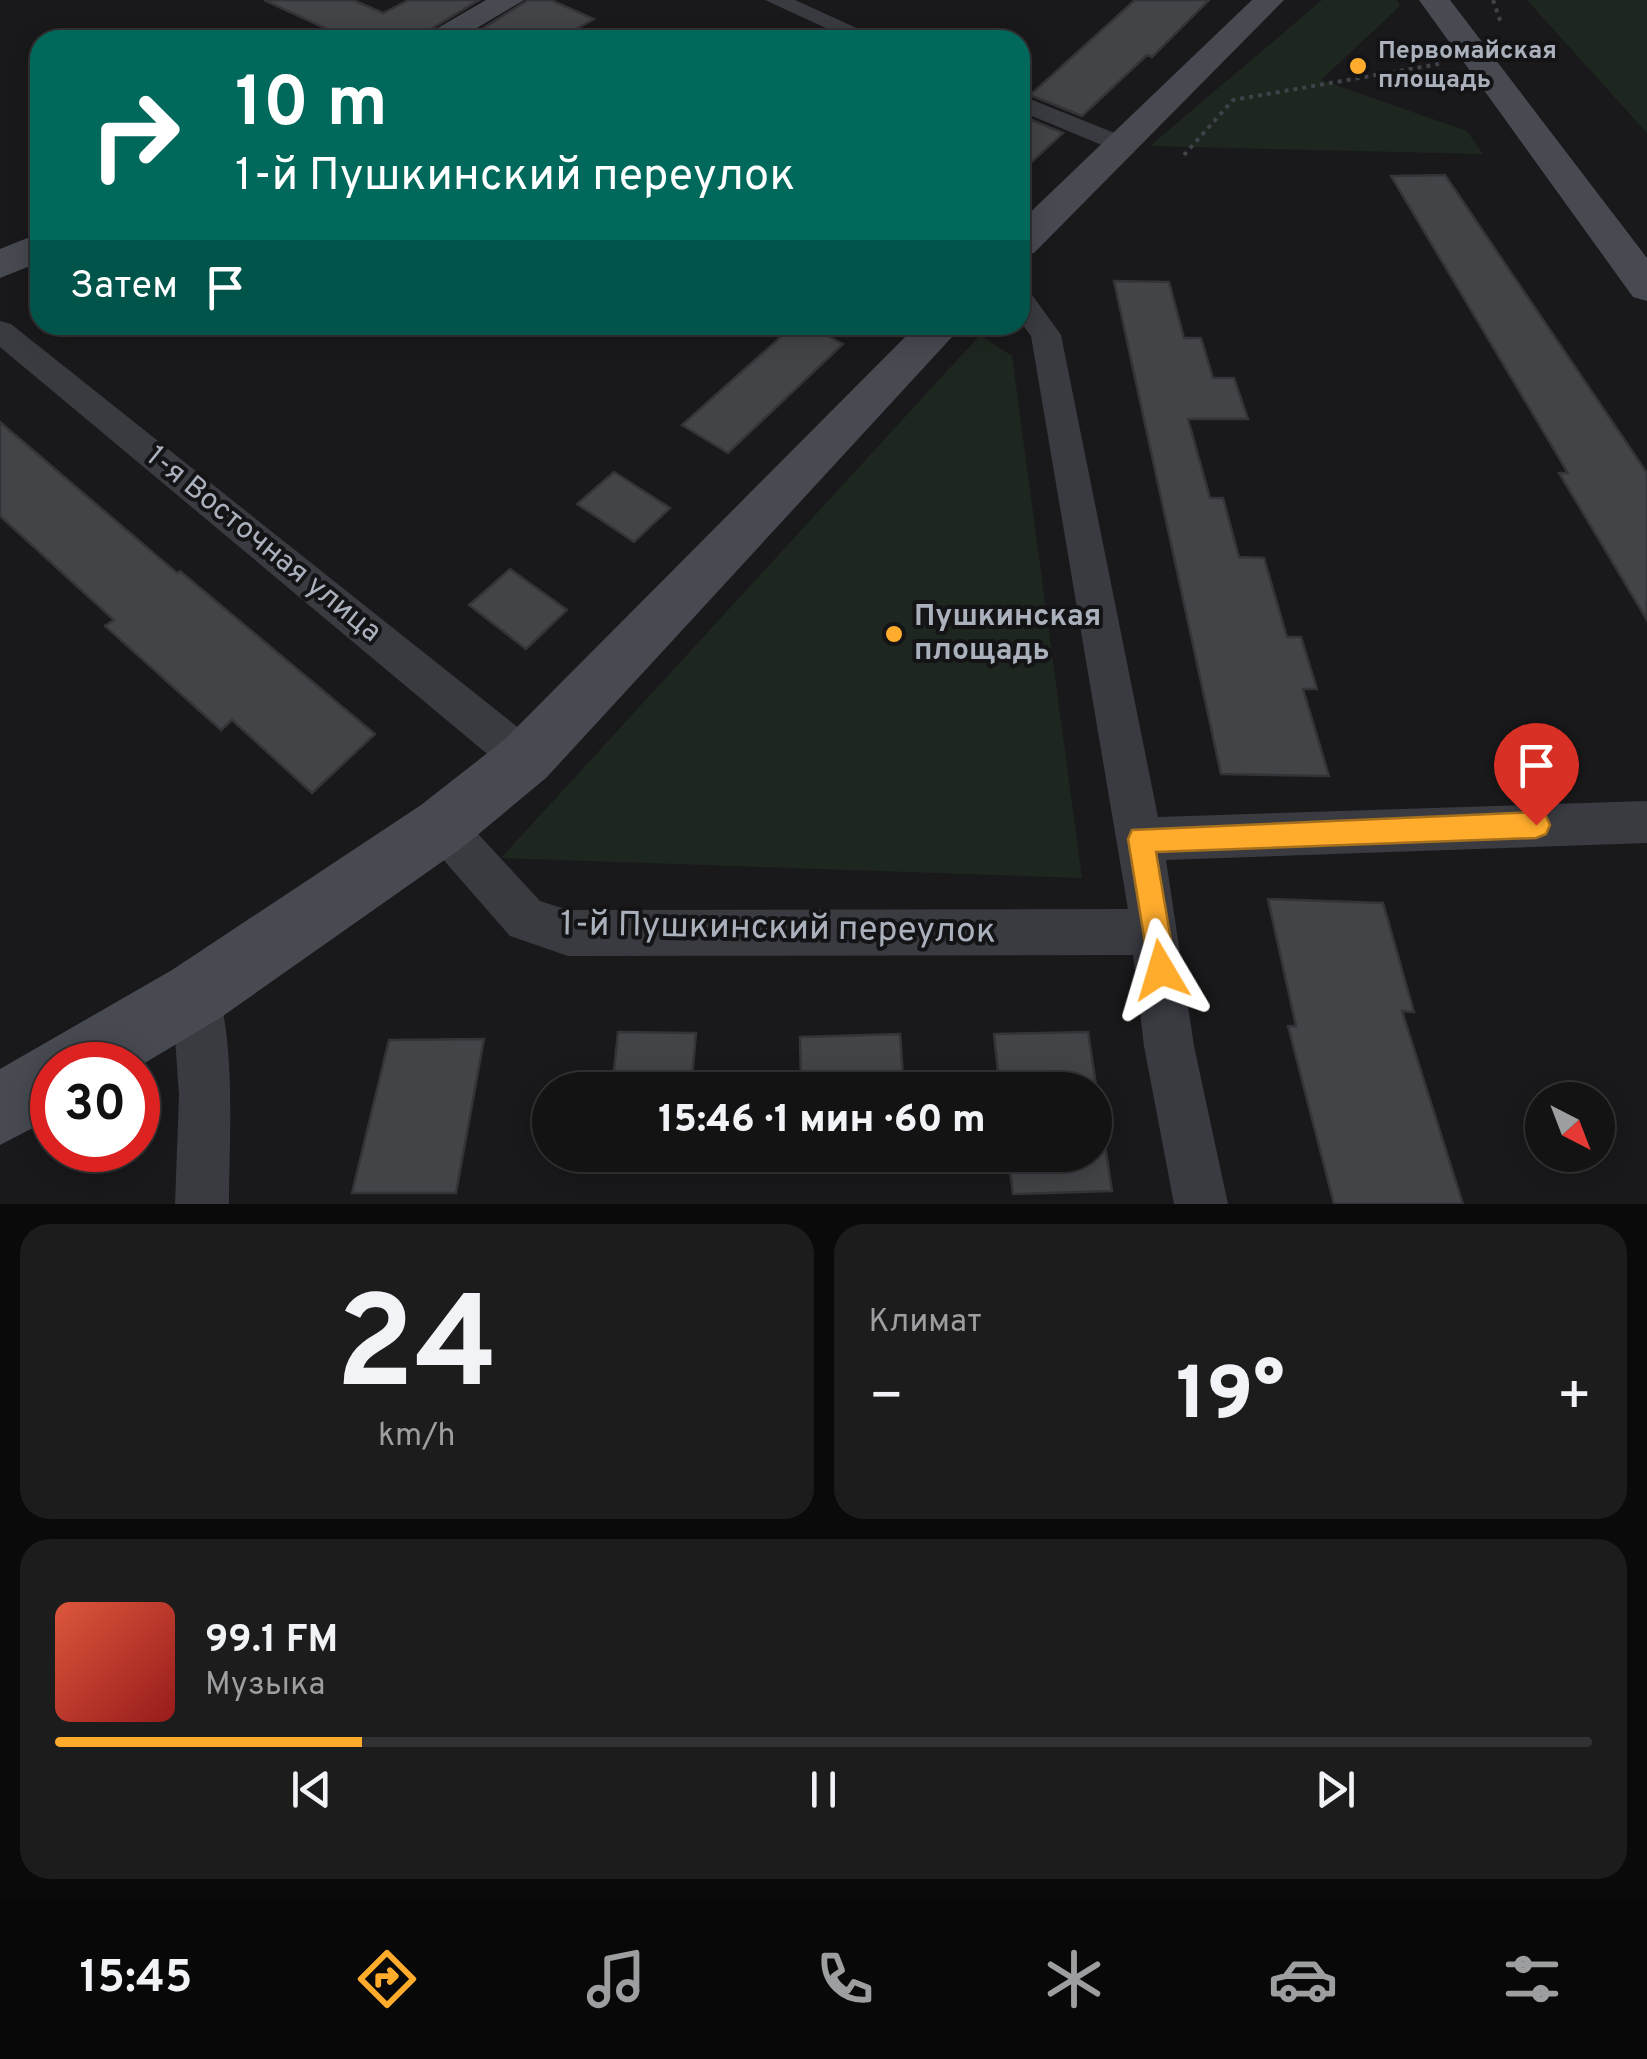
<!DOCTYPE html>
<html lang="ru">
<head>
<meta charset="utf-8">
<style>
  body { margin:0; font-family:Overpass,sans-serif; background:#1c1c1d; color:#f1f3f6; height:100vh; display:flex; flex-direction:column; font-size:38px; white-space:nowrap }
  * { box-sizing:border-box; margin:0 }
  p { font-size:32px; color:#9d9ea0 }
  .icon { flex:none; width:55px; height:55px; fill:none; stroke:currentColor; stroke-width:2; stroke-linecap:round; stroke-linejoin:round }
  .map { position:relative; height:1204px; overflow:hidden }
  .sheet { display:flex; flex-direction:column; gap:20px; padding:20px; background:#0a0a0b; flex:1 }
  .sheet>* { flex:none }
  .guide { position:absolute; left:30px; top:30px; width:1000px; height:305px; border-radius:30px; box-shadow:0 5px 25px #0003,0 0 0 2px #323234; background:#00695c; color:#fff; overflow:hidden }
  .needle { width:65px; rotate:138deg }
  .controls { position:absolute; left:1525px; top:1082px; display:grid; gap:20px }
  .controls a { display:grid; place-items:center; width:90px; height:90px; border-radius:50%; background:#131314; box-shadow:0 5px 25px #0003,0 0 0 2px #323234; font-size:50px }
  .speed { position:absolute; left:30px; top:1042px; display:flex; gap:20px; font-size:50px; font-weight:700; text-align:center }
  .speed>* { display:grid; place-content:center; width:130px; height:130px; border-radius:50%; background:#131314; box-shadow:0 5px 25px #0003,0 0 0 2px #323234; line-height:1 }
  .speed .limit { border:15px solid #d22; background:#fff; color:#111 }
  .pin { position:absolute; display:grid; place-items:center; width:85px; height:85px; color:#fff; margin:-102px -42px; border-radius:50% 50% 50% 0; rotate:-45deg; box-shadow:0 0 10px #0007 }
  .pin .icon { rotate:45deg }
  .me { position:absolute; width:110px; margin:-55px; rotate:353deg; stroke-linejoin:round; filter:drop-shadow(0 0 8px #0008) }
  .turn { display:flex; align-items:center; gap:35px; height:210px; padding:0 40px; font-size:45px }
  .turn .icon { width:130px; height:130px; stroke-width:2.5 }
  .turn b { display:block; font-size:70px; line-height:85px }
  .then { display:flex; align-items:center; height:95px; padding:0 40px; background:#0003; gap:20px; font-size:38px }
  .big { font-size:75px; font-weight:800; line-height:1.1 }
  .sheet .widget { flex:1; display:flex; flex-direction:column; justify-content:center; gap:15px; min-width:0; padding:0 35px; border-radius:30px; background:#1c1c1d }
  .sheet .dial { align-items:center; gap:0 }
  .dial b { font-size:130px; line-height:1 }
  .song { display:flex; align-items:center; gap:30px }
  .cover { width:120px; height:120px; border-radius:15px; background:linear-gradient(135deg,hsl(10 70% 55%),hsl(0 70% 35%)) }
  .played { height:10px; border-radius:5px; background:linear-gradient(90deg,#ffac2d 20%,#323234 20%) }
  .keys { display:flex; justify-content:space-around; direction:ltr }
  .heat { display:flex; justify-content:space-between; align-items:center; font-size:55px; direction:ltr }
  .sheet .tiles { flex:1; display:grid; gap:20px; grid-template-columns:1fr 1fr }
  .widget:last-child { grid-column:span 2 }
  .trip { position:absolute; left:532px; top:1072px; width:580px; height:100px; border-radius:50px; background:#131314; box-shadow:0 5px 25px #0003,0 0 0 2px #323234; font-weight:800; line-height:100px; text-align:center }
  .menu { display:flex; height:160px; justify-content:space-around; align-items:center; background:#080808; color:#9d9ea0 }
  .menu .icon { width:70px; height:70px }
  .menu .current { color:#ffac2d }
  .menu b { font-size:45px; color:#f1f3f6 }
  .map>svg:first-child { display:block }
</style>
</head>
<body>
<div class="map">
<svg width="1647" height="1204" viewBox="0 0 1647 1204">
  <rect width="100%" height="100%" fill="#19191b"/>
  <g fill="#1e271f">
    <path d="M 1322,0 L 1397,0 L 1400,6 L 1321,80 L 1467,131 L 1483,154 L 1150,146 Z"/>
    <path d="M 1527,0 L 1647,0 L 1647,133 Z"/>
    <path d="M 980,335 L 1012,356 L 1082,878 L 501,858 Z"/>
  </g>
  <g fill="#434448" stroke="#333338" stroke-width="2.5">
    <path d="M 264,0 L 353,0 L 383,13 L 409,0 L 479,0 L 413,40 L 330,40 L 340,35 Z"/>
    <path d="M 528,0 L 551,0 L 594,19 L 556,40 L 464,40 Z"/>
    <path d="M 1135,0 L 1209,0 L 1152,57 L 1147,55 L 1082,116 L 1030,95 Z"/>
    <path d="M 1020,115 L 1063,133 L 1020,173 Z"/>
    <path d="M 1445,175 L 1647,473 L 1647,620 L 1559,473 L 1568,473 L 1391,176 Z"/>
    <path d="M 1114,281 L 1169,282 L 1184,338 L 1201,338 L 1213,378 L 1234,378 L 1248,419 L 1188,419 L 1210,498 L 1223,498 L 1239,557 L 1264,558 L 1287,637 L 1301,637 L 1317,689 L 1303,689 L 1329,776 L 1221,774 Z"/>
    <path d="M 794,325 L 807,325 L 843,344 L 728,453 L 682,425 Z"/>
    <path d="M 0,422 L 177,573 L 180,571 L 375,734 L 312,793 L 232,720 L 221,730 L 105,626 L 114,620 L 0,516 Z"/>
    <path d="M 614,472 L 670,508 L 634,542 L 577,504 Z"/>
    <path d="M 510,569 L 567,610 L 526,649 L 469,605 Z"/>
    <path d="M 1268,899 L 1383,903 L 1414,1012 L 1402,1011 L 1463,1204 L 1334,1204 L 1288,1026 L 1296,1026 Z"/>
    <path d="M 618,1032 L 696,1033 L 691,1090 L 612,1090 Z"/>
    <path d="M 1088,1032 L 1112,1191 L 1013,1194 L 1008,1155 L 1095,1155 L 1095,1090 L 1000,1090 L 994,1034 Z"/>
    <path d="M 900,1034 L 904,1090 L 801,1090 L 800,1037 Z"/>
    <path d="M 484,1039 L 456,1193 L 352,1193 L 389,1040 Z"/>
    <path d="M 802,1155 L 908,1155 L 909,1160 L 802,1164 Z"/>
  </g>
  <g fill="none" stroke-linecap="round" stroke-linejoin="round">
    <g stroke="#3f4248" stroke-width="4" stroke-dasharray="4 5" stroke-linecap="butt">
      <path d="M 1493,0 L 1501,23"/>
      <path d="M 1184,155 L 1233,100 L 1439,64"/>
    </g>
    <g fill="#393b41" fill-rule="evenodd">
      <path d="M 765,0 L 795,0 L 883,40 L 852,40 Z"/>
      <path d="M 1020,95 L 1127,138 L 1131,143 L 1127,148 L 1109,148 L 1020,111 Z"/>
      <path d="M 1020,289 L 1030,292 L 1061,335 L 1158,817 L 1647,801 L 1647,843 L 1166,860 L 1194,1046 L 1228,1204 L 1174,1204 L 1144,1046 L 1133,955 L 568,956 L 510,936 L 427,841 L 420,826 L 427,811 L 442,805 L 457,811 L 540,901 L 568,910 L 1128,909 L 1031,336 L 1020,321 Z"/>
      <path d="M 0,321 L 11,324 L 540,745 L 546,759 L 540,773 L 525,779 L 510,773 L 0,347 Z"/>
      <path d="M 196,970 L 213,977 C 237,1035 229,1140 229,1204 L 175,1204 L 179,1095 L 172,994 L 179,977 Z"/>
    </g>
    <g fill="#474a51" fill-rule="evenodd">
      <path d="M 486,0 L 524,0 L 457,40 L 417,40 Z"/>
      <path d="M 1252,0 L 1284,0 L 1034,253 L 1020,256 L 1020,222 Z"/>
      <path d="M 1419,0 L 1450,0 L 1647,258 L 1647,301 L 1633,297 Z"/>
      <path d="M 40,233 L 40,262 L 0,278 L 0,249 Z"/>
      <path d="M 917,325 L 963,325 L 546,778 L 463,847 L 220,1018 L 138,1067 L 52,1065 L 52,1118 L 0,1145 L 0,1069 L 172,970 L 421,805 L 504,740 Z"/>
    </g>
  </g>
  <path fill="#ffac2d" stroke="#a6701d" stroke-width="2.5" d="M 1536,812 L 1546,816 L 1550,825 L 1546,834 L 1536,838 L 1156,852 L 1176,970 L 1171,980 L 1161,984 L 1151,980 L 1128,839 L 1132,830 Z"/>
  <g fill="#ffac2d" stroke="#141416" stroke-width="4">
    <circle cx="1358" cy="66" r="10"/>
    <circle cx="894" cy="634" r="10"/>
  </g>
  <g text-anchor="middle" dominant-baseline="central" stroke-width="8" stroke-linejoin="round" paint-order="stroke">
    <g font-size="25" font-weight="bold" fill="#aab1bc" stroke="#141416" text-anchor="start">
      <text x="1378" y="52">Первомайская<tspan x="1378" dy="29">площадь</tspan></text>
    </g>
    <g font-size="30" fill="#aab1bc" stroke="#141416">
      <text transform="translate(263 545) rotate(39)">1-я Восточная улица</text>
    </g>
    <g font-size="30" font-weight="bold" fill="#aab1bc" stroke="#141416" text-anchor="start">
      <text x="914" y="617">Пушкинская<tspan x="914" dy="34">площадь</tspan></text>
    </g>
    <g font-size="35" fill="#aab1bc" stroke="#141416">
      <text transform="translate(778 929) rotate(1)">1-й Пушкинский переулок</text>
    </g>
  </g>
</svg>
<div class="controls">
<a><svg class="needle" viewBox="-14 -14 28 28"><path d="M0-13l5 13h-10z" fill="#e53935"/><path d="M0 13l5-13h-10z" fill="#9d9ea0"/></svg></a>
</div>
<div class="speed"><div class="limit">30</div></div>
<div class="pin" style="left:1536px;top:825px;background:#d93025"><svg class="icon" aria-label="arrive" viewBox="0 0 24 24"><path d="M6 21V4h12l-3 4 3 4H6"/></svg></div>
<svg class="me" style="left:1161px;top:970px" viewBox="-20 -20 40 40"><path d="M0-17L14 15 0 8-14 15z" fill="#ffac2d" stroke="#fff" stroke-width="4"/></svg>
<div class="trip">15:46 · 1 мин · 60 m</div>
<div class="guide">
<div class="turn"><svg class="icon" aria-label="right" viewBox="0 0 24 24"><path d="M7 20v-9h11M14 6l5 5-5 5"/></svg><div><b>10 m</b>1-й Пушкинский переулок</div></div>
<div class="then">Затем<svg class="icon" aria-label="arrive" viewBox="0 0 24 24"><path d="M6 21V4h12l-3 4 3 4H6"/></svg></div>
</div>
</div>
<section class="sheet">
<div class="tiles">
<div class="widget dial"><b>24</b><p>km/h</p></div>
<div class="widget"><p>Климат</p>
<div class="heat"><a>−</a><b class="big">19°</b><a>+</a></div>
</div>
<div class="widget">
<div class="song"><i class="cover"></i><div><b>99.1 FM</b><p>Музыка</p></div></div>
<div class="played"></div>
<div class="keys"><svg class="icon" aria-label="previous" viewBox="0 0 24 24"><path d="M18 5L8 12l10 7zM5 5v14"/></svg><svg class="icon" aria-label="pause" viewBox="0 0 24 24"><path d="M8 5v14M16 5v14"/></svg><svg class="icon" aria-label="next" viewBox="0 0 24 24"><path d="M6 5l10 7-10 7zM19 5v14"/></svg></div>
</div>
</div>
</section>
<nav class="menu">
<b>15:45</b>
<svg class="icon current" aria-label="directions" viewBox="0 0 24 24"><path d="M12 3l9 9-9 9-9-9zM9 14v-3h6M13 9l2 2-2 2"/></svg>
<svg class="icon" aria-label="music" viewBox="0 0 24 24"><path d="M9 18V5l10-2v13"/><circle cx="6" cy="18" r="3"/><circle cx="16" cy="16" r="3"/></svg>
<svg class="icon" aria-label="phone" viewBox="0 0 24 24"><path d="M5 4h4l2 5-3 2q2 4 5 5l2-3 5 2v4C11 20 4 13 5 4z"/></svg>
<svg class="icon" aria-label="climate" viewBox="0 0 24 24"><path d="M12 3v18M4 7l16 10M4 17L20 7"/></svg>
<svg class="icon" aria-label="car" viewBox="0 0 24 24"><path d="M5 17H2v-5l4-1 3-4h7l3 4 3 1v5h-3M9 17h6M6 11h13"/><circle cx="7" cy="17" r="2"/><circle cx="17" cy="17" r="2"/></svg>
<svg class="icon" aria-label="filters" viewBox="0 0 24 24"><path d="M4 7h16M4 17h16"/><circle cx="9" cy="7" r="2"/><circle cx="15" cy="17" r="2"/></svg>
</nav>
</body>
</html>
